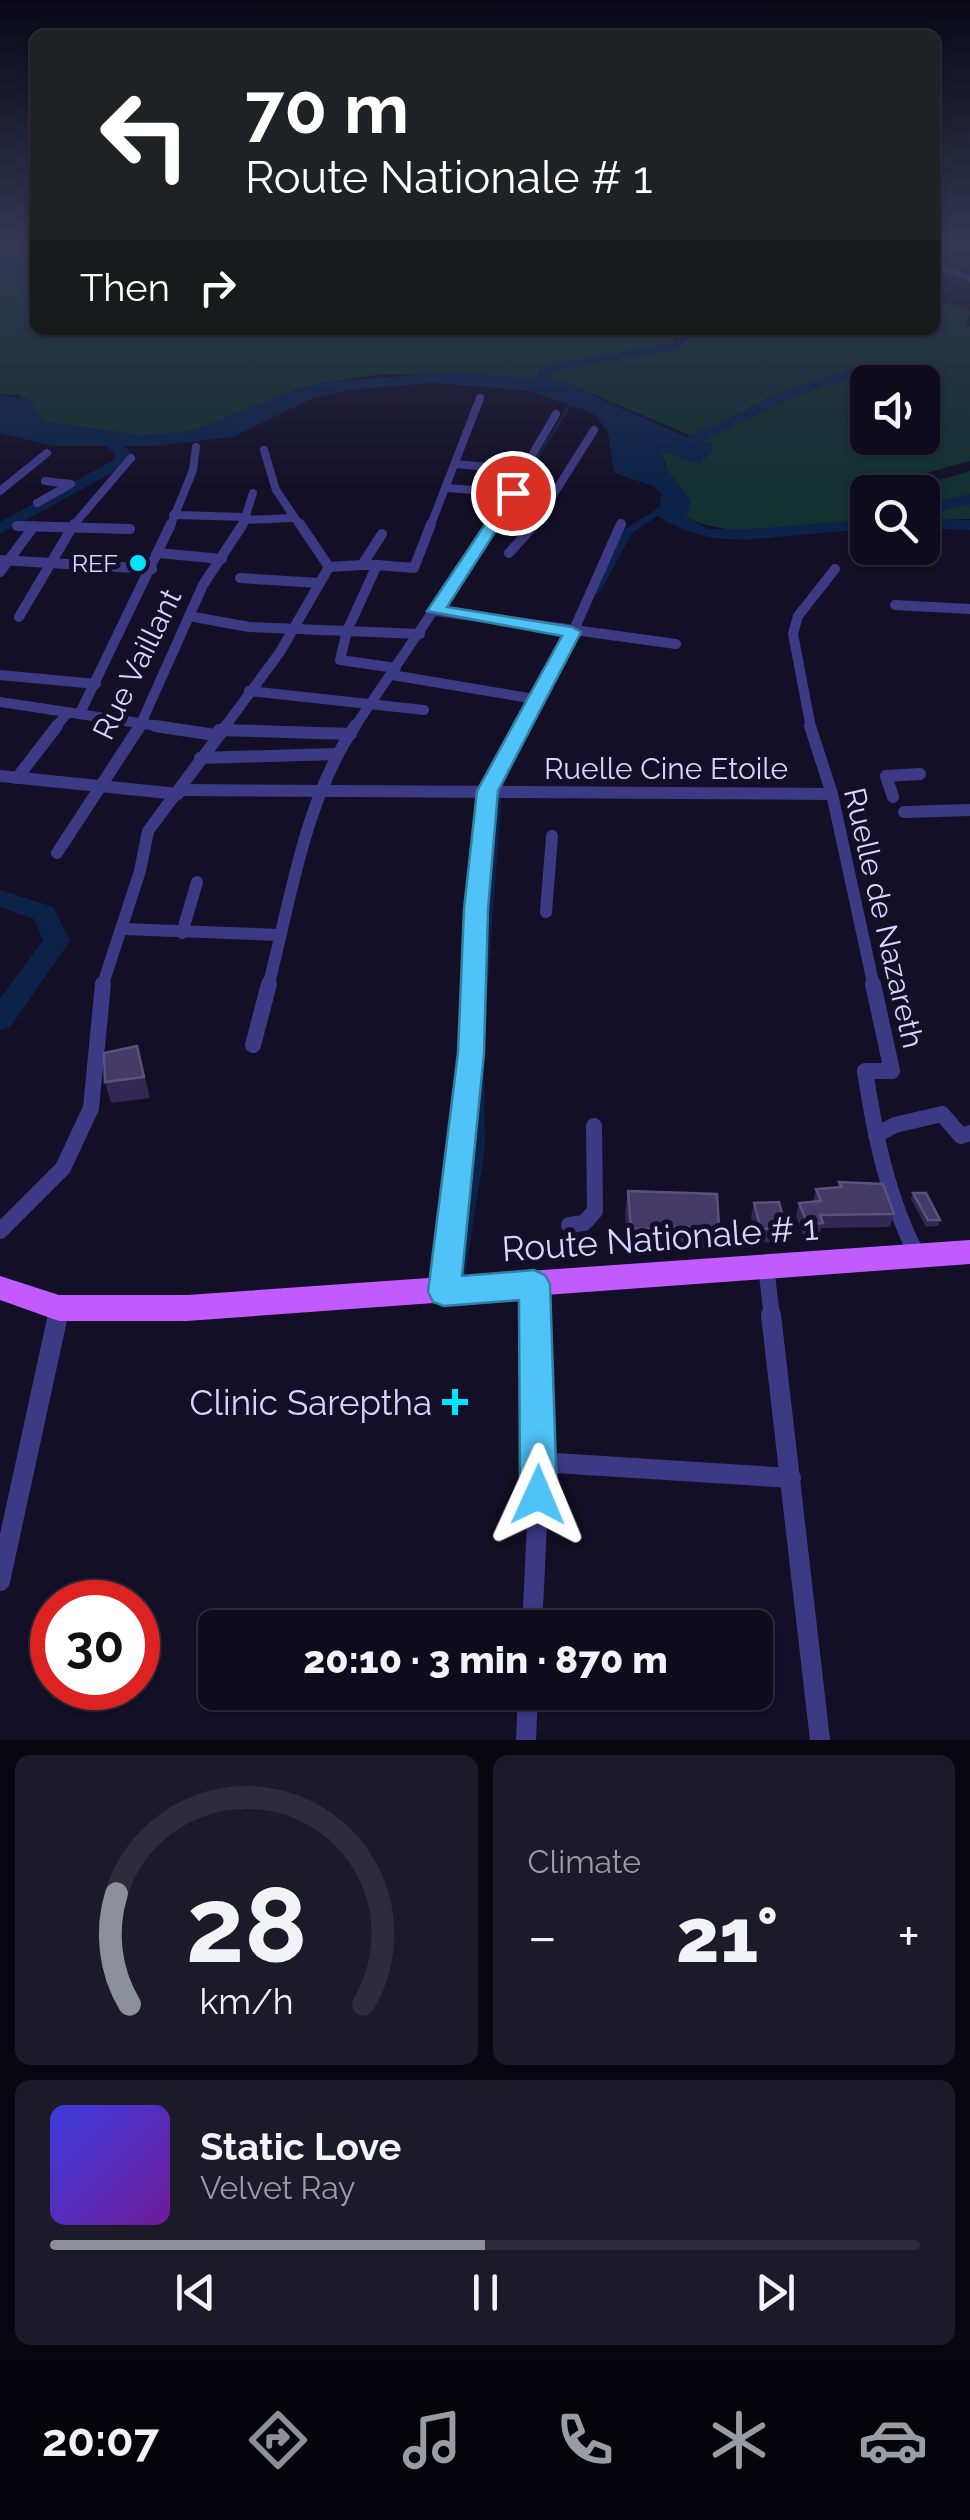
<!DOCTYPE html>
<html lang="en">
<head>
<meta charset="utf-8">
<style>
  body { margin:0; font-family:Raleway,sans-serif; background:#1c1929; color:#f1f3f6; height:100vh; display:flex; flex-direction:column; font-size:38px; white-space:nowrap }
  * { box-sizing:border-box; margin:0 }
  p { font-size:32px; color:#9b9ba3 }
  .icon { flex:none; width:55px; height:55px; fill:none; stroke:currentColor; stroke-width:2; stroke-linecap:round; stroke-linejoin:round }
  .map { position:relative; height:1740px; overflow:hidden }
  .drawer { display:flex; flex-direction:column; gap:15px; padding:15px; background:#08060f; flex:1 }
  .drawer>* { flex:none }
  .hud { position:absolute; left:30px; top:30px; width:910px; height:305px; border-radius:15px; box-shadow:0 2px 8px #0004,0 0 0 2px #2e2b3b; background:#202124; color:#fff; overflow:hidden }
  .tools { position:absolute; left:850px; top:365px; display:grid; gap:20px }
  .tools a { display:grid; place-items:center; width:90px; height:90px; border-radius:15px; background:#0e0b1c; box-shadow:0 2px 8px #0004,0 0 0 2px #2e2b3b; font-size:50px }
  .speed { position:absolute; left:30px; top:1580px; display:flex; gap:20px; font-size:50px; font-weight:700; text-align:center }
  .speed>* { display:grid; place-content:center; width:130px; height:130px; border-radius:50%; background:#0e0b1c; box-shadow:0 2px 8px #0004,0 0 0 2px #2e2b3b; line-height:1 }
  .speed .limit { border:15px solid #d22; background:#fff; color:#111 }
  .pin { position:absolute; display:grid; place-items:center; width:85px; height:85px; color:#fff; margin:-42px; border:5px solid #fff; border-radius:50%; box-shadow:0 2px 10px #0007 }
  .me { position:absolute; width:110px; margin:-55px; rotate:1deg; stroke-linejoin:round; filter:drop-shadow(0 0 8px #0008) }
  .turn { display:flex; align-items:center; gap:35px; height:210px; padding:0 50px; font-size:45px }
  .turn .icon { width:130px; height:130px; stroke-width:2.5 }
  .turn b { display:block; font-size:70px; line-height:85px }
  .then { display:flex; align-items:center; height:95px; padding:0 50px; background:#0003; gap:20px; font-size:38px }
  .big { font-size:75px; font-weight:800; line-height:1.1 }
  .drawer .widget { flex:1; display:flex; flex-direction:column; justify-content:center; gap:15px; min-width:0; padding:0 35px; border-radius:15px; background:#1c1929 }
  .drawer .dial { align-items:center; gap:0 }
  .dial svg { height:260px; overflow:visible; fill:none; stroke:#2e2b3b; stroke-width:7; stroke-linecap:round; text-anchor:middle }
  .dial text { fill:#f1f3f6; stroke:none }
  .song { display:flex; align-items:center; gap:30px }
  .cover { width:120px; height:120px; border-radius:15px; background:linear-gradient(135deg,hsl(240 70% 55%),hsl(280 70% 35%)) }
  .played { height:10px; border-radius:5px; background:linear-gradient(90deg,#8c9099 50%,#2e2b3b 50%) }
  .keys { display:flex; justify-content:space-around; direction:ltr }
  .heat { display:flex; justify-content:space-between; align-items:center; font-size:55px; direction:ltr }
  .drawer .tiles { flex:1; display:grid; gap:15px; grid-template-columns:1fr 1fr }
  .widget:last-child { grid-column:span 2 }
  .trip { position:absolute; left:198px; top:1610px; width:575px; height:100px; border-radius:15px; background:#0e0b1c; box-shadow:0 2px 8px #0004,0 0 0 2px #2e2b3b; font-weight:800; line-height:100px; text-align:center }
  .dock { display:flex; height:160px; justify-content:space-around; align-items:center; background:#06040b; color:#9b9ba3 }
  .dock .icon { width:70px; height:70px }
  .dock .active { color:#8c9099 }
  .dock b { font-size:45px; color:#f1f3f6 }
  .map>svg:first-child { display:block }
</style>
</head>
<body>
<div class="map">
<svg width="970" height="1740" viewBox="0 0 970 1740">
  <rect width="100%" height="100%" fill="#130f26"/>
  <g fill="#12302f" fill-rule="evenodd">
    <path d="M 0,273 L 35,275 L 35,330 L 935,330 L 935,300 L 970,311 L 966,324 L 970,327 L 970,461 L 868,489 L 854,521 C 811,534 725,538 686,517 L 660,450 L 694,437 L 559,380 L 386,374 L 328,382 L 296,389 L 193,431 L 142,436 L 42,421 L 19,395 L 0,394 ZM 868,382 L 922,382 L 922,438 L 868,438 Z"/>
    <path d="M 970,471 L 970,519 L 923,519 L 922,492 L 899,492 Z"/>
  </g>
  <g fill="#0c2248">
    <path d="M 0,245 L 35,245 L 35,276 L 0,273 Z"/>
    <path d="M 451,372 L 559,380 L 682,435 L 713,443 L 711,453 L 699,464 L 661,451 L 665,467 L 691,501 L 686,517 L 709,529 L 773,529 L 778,534 C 731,543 701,542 659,517 L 661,494 L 653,486 L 614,473 L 608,432 L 595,414 L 530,391 L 487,387 L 431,383 L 347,390 L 311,399 L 233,437 L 155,446 L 53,446 L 0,433 L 0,394 L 30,400 L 43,421 L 142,436 L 193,431 L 296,389 L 328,382 Z"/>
  </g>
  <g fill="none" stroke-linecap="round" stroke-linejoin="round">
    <path stroke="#0c2248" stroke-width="2.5" d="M 533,464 L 572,402"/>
    <g fill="#0c2248" fill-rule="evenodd">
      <path d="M 670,501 L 677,503 L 632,533 L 600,592 L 595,595 L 591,594 L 590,592 L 625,529 Z"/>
      <path d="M 506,763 L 512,767 L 502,789 L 487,998 L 484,1002 L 474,1002 L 471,998 L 490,789 L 500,767 Z"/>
      <path d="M 476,1053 L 482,1055 L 484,1059 L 485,1146 L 465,1277 L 462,1283 L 455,1285 L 448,1283 L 445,1277 L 467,1146 L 468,1059 L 470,1055 Z"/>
    </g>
    <g fill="#0c2248" fill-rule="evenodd">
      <path d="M 588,330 L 653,330 L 664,334 L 658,338 Z"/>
      <path d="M 679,330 L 691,330 L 679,350 L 563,369 L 549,376 L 545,391 L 533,388 L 538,371 L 555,363 L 670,344 Z"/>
      <path d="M 872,362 L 879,366 L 877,369 L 794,397 L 682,451 L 665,452 L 657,447 L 675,443 L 784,391 Z"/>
      <path d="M 100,435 L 110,435 L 129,451 L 132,454 L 123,467 L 0,534 L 0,522 L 112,461 L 116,455 L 100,441 Z"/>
      <path d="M 970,494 L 970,504 L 922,515 L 922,505 Z"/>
      <path d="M 922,518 L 970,520 L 970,530 L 922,528 Z"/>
      <path d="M 868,519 L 868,529 L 743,540 L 734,535 L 743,530 Z"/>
      <path d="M 0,890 L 53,907 L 70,941 L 10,1027 L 0,1030 L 0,999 L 43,940 L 34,919 L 0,907 Z"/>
    </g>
    <path stroke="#3d3a85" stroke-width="6" d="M 935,265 L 970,279"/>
    <g stroke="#3d3a85" stroke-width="8">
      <path d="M 264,450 L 276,490 L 301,527"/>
      <path d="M 456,464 L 527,471"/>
      <path d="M 446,488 L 513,493"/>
      <path d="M 0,491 L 47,453"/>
      <path d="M 37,503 L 71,484 L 45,481"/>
      <path d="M 173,515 L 247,517"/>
      <path d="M 246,520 L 292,518"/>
      <path d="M 17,526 L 44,527"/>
      <path d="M 72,527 L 131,458"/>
      <path d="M 170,527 L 193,470 L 196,447"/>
      <path d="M 242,527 L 253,493"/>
      <path d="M 430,527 L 480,398"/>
      <path d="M 490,527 L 556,414"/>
      <path d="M 533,527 L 594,430"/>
    </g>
    <g stroke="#3d3a85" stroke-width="10">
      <path d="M 17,526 L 130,529"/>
      <path d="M 158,553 L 222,559"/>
      <path d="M 509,553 L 535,524"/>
      <path d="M 0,560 L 152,569"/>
      <path d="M 377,565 L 362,565 L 382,534"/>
      <path d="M 329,567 L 362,565"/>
      <path d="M 0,572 L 34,526"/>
      <path d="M 240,578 L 319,583"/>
      <path d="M 895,605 L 970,609"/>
      <path d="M 436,611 L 676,644"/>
      <path d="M 189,616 L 249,627 L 420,634"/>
      <path d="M 19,617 L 74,524"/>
      <path d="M 396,668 L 340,660 L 347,631 L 377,565 L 414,568 L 431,524"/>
      <path d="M 0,675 L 96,684"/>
      <path d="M 392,675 L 535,699"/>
      <path d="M 249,691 L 424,710"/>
      <path d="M 0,702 L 171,728"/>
      <path d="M 80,713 L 171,524"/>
      <path d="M 55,728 L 68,712"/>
      <path d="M 139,728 L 203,585 L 243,524"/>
      <path d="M 224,728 L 280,652 L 329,567 L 300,524"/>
      <path d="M 354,728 L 492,524"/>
      <path d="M 521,728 L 573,632 L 621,524"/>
      <path d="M 811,728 L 793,634 L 798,616 L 835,569"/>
    </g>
    <g stroke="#3d3a85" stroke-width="12">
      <path d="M 155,726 L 215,735"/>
      <path d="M 810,726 L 832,794 L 874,987"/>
      <path d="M 219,730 L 351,734"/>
      <path d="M 200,758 L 336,754"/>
      <path d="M 0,776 L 178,794"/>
      <path d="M 17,778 L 57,726"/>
      <path d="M 181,790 L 832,794"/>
      <path d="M 893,797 L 886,776 L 920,774"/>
      <path d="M 904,812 L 970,810"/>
      <path d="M 57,853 L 140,726"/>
      <path d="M 546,912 L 552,836"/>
      <path d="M 123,929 L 280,935"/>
      <path d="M 182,933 L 197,882"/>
      <path d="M 102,987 L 140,871 L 148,831 L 226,726"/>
      <path d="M 268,987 C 291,899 304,801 355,726"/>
      <path d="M 473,987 L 487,791 L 522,726"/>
    </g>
    <g stroke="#3d3a85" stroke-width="16">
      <path d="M 873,984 L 892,1071 L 865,1071 C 875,1135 887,1197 917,1255"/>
      <path d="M 253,1045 L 269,984"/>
      <path d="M 876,1135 L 895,1125 L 942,1114 L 961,1136 L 970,1133"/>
      <path d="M 569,1225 L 584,1223 L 595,1211 L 594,1126"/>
      <path d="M 0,1231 L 63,1168 L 91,1108 L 103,984"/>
      <path d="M 766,1267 L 772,1317"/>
      <path d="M 534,1284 L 535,1317"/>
      <path d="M 444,1290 L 471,1053 L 473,984"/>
      <path d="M 57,1317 L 59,1308"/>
    </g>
    <g stroke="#3d3a85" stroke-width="20">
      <path d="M 771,1315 L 820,1740"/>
      <path d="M 540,1462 L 791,1478"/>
      <path d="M 0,1581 L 58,1315"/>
      <path d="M 532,1628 L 540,1462 L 535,1315"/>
      <path d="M 526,1740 L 528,1692"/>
    </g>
    <path fill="#c25bff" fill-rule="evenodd" d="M 970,1240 L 970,1264 L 187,1321 L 59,1321 L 0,1300 L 0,1276 L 59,1295 L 187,1295 Z"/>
  </g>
  <g fill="#312854">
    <path d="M 137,1046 L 150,1098 L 111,1103 L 105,1082 Z"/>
    <path d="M 839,1182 L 894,1214 L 890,1227 L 821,1228 L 819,1236 L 804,1238 L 796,1216 L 799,1203 L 813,1202 L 816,1189 L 837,1187 Z"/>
    <path d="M 628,1191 L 719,1227 L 715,1248 L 628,1250 L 625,1212 Z"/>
    <path d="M 913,1193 L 940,1220 L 938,1226 L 926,1227 L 911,1199 Z"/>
    <path d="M 754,1203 L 786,1228 L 782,1241 L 758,1243 L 751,1217 Z"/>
  </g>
  <g fill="#433a66" stroke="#5a527e" stroke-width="2.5">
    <path d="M 137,1046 L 144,1077 L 105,1082 L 104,1053 Z"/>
    <path d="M 839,1182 L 883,1184 L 894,1214 L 820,1215 L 823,1223 L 808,1225 L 799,1203 L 821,1201 L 816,1189 L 842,1187 Z"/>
    <path d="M 628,1191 L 717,1194 L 719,1227 L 631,1229 Z"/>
    <path d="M 913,1193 L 926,1193 L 940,1220 L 928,1220 Z"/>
    <path d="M 779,1202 L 786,1228 L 761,1229 L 754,1203 Z"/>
  </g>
  <linearGradient id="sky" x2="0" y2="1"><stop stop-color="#0a0815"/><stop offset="0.5" stop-color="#333752"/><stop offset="1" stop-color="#333752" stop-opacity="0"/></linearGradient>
  <rect width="970" height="489" fill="url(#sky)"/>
  <path fill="#4fc3f7" stroke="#337fa1" stroke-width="2.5" d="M 508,490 L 520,493 L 447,607 L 572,627 L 581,632 L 498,791 L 488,909 L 484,1053 L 462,1276 L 534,1270 L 545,1275 L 550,1284 L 557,1495 L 551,1508 L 538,1513 L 526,1508 L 520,1495 L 519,1300 L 444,1306 L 433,1302 L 428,1292 L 458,1053 L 464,909 L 477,791 L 562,636 L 427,611 Z"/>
  <g fill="#00e5ff" stroke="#130f26" stroke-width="4">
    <circle cx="138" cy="563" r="10"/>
    <path d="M450 1387h10v10h10v10h-10v10h-10v-10h-10v-10h10z"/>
  </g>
  <g text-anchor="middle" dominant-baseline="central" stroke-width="10" stroke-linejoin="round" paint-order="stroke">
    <g font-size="25" fill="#d9d4ff" stroke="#130f26" text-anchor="end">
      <text x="118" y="563">REF</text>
    </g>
    <g font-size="30" fill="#d9d4ff" stroke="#130f26">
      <text transform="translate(137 664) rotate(-64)">Rue Vaillant</text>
      <text x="666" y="768">Ruelle Cine Etoile</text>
      <text transform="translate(884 918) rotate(77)">Ruelle de Nazareth</text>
    </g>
    <g font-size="35" fill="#d9d4ff" stroke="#130f26">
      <text transform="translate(660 1238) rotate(-4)">Route Nationale # 1</text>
    </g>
    <g font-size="35" fill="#d9d4ff" stroke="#130f26" text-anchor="end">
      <text x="432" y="1402">Clinic Sareptha</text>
    </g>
  </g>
</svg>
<div class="tools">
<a><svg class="icon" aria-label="sound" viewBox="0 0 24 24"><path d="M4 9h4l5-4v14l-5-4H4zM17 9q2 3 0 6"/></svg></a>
<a><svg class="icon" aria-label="search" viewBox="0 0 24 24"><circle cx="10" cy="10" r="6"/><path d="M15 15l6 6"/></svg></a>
</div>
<div class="speed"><div class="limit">30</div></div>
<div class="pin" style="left:513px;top:493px;background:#d93025"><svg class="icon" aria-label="arrive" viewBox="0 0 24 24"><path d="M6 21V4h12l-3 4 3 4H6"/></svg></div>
<svg class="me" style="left:538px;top:1495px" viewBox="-20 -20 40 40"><path d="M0-17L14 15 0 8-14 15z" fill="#4fc3f7" stroke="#fff" stroke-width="4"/></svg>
<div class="trip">20:10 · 3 min · 870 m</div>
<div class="hud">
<div class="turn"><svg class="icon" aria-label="left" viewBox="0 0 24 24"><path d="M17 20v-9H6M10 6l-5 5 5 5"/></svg><div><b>70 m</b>Route Nationale # 1</div></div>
<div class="then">Then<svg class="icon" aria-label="right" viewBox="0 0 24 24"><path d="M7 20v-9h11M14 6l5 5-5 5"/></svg></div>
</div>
</div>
<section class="drawer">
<div class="tiles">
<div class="widget dial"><svg viewBox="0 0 100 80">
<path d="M14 69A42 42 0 1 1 86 69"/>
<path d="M14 69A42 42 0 0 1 10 35" stroke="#8c9099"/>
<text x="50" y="56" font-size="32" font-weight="700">28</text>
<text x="50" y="72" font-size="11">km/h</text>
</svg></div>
<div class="widget"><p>Climate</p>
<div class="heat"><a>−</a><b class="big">21°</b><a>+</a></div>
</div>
<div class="widget">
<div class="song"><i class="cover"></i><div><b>Static Love</b><p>Velvet Ray</p></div></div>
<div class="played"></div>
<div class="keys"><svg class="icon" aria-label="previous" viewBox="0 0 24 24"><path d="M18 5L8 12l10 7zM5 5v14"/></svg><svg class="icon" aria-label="pause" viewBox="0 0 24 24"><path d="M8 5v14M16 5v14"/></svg><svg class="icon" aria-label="next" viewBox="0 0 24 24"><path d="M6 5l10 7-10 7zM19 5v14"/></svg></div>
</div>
</div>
</section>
<nav class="dock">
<b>20:07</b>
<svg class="icon active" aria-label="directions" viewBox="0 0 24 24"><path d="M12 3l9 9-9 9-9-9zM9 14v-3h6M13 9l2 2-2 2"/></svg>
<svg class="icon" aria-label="music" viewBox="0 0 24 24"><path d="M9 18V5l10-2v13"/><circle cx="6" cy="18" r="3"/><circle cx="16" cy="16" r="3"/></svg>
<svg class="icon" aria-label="phone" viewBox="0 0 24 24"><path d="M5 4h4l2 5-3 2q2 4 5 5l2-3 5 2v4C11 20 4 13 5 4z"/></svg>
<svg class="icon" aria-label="climate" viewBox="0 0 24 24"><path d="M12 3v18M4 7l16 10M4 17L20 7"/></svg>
<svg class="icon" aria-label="car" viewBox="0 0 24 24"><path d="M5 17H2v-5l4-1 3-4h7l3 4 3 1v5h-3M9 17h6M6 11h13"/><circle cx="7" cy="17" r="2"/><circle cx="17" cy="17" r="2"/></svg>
</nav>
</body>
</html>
